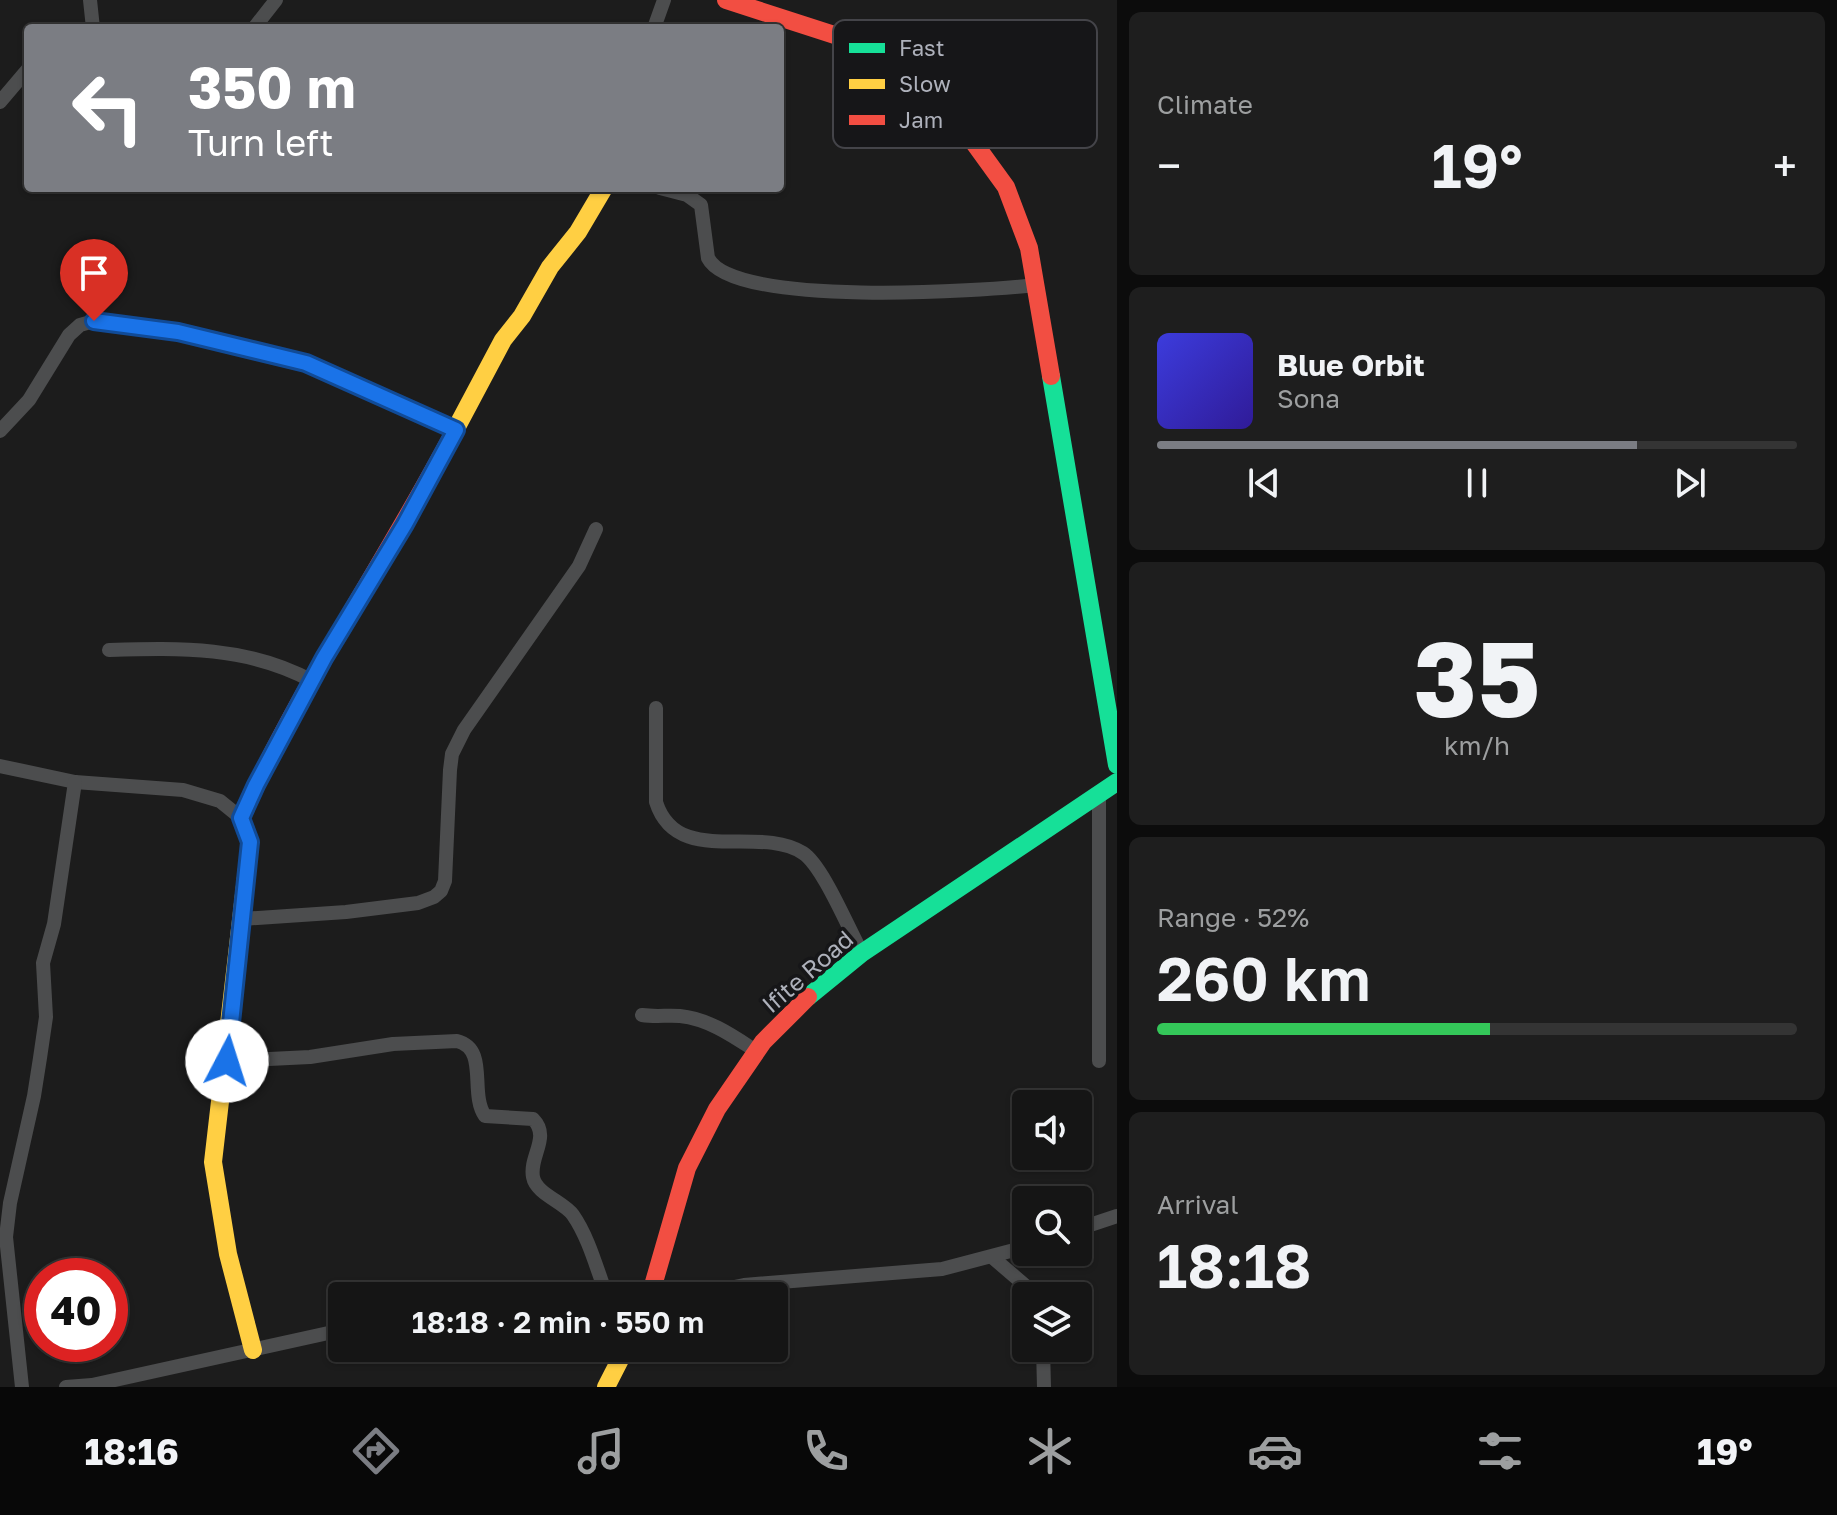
<!DOCTYPE html>
<html lang="en">
<head>
<meta charset="utf-8">
<style>
  body { margin:0; font-family:"Golos Text",sans-serif; background:#1e1e1e; color:#f1f3f6; height:100vh; display:flex; flex-direction:column; font-size:30px; white-space:nowrap }
  * { box-sizing:border-box; margin:0 }
  p { font-size:26px; color:#9d9fa0 }
  .icon { flex:none; width:44px; height:44px; fill:none; stroke:currentColor; stroke-width:2; stroke-linecap:round; stroke-linejoin:round }
  .map { position:relative; flex:1; overflow:hidden }
  .side { display:flex; flex-direction:column; gap:12px; padding:12px; background:#0c0c0c; width:720px }
  .side>* { flex:none }
  .hud { position:absolute; left:24px; top:24px; width:760px; height:168px; border-radius:8px; box-shadow:0 2px 6px #0004,0 0 0 2px #343434; background:#7b7d83; color:#fff; overflow:hidden }
  .controls { position:absolute; left:1012px; top:1090px; display:grid; gap:16px }
  .controls a { display:grid; place-items:center; width:80px; height:80px; border-radius:8px; background:#151515; box-shadow:0 2px 6px #0004,0 0 0 2px #343434; font-size:40px }
  .speed { position:absolute; left:24px; top:1258px; display:flex; gap:16px; font-size:40px; font-weight:700; text-align:center }
  .speed>* { display:grid; place-content:center; width:104px; height:104px; border-radius:50%; background:#151515; box-shadow:0 2px 6px #0004,0 0 0 2px #343434; line-height:1 }
  .speed .limit { border:12px solid #d22; background:#fff; color:#111 }
  .pin { position:absolute; display:grid; place-items:center; width:68px; height:68px; color:#fff; margin:-82px -34px; border-radius:50% 50% 50% 0; rotate:-45deg; box-shadow:0 0 8px #0007 }
  .pin .icon { rotate:45deg }
  .me { position:absolute; width:88px; margin:-44px; rotate:5deg; stroke-linejoin:round; filter:drop-shadow(0 0 6px #0008) }
  .turn { display:flex; align-items:center; gap:28px; height:168px; padding:0 32px; font-size:36px }
  .turn .icon { width:104px; height:104px; stroke-width:2.5 }
  .turn b { display:block; font-size:56px; line-height:68px }
  .big { font-size:60px; font-weight:600; line-height:1.1 }
  .side .tile { flex:1; display:flex; flex-direction:column; justify-content:center; gap:12px; min-width:0; padding:0 28px; border-radius:12px; background:#1e1e1e }
  .side .dial { align-items:center; gap:0 }
  .dial b { font-size:104px; line-height:1 }
  .song { display:flex; align-items:center; gap:24px }
  .cover { width:96px; height:96px; border-radius:12px; background:linear-gradient(135deg,hsl(240 70% 55%),hsl(250 70% 35%)) }
  .played { height:8px; border-radius:4px; background:linear-gradient(90deg,#7b7d83 75%,#343434 75%) }
  .keys { display:flex; justify-content:space-around; direction:ltr }
  .heat { display:flex; justify-content:space-between; align-items:center; font-size:44px; direction:ltr }
  .charge { height:12px; border-radius:6px; background:linear-gradient(90deg,#34c759 52%,#343434 0) }
  .trip { position:absolute; left:328px; top:1282px; width:460px; height:80px; border-radius:8px; background:#151515; box-shadow:0 2px 6px #0004,0 0 0 2px #343434; font-weight:600; line-height:80px; text-align:center }
  .dock { display:flex; height:128px; justify-content:space-around; align-items:center; background:#080808; color:#9d9fa0 }
  .dock .icon { width:56px; height:56px }
  .dock .selected { color:#7b7d83 }
  .dock b { font-size:36px; color:#f1f3f6 }
  main { display:flex; flex:1; min-height:0 }
  .map>svg:first-child { display:block }
</style>
</head>
<body>
<main>
<div class="map">
<svg width="1117" height="1387" viewBox="0 0 1117 1387">
  <rect width="100%" height="100%" fill="#1c1c1c"/>
  <g fill="none" stroke-linecap="round" stroke-linejoin="round">
    <g stroke="#4c4d4e" stroke-width="14">
      <path d="M 90,0 L 93,28"/>
      <path d="M 254,28 L 276,0"/>
      <path d="M 654,28 L 664,0"/>
      <path d="M 0,102 L 28,69"/>
      <path d="M 660,188 L 687,195 L 701,205 L 708,258 C 733,308 983,291 1036,285"/>
      <path d="M 0,431 L 29,400 L 69,335 L 80,325 L 94,321 L 178,332 L 306,363 L 456,430"/>
      <path d="M 109,650 C 180,648 248,646 312,681"/>
      <path d="M 656,708 L 656,802 C 677,868 758,824 803,853 C 823,866 849,930 862,953"/>
      <path d="M 0,766 L 75,782 L 183,790 L 220,801 L 241,818"/>
      <path d="M 242,919 L 346,912 L 418,903 L 434,897 L 441,891 L 445,881 L 450,770 L 452,754 L 464,730 L 579,566 L 596,529"/>
      <path d="M 642,1015 C 655,1017 668,1015 680,1016 C 709,1019 733,1036 756,1051"/>
      <path d="M 227,1061 L 310,1057 L 393,1044 L 457,1041 C 489,1049 469,1093 485,1116 L 533,1119 C 551,1137 529,1156 533,1177 C 536,1194 564,1202 573,1215 C 589,1238 597,1270 607,1296"/>
      <path d="M 1099,1061 L 1099,795"/>
      <path d="M 1078,1229 L 1117,1216"/>
      <path d="M 992,1257 L 1027,1287 L 1033,1296"/>
      <path d="M 691,1296 L 744,1285 L 942,1269 L 1026,1247"/>
      <path d="M 1043,1348 L 1044,1387"/>
      <path d="M 22,1387 L 6,1237 L 10,1203 L 34,1096 L 40,1058 L 46,1017 L 43,963 L 54,924 L 75,782"/>
      <path d="M 66,1387 L 92,1385 L 342,1330"/>
    </g>
    <g stroke="#16e098" stroke-width="18">
      <path d="M 1051,376 L 1117,765"/>
      <path d="M 808,997 L 862,953 L 1117,782"/>
    </g>
    <g stroke="#ffcf43" stroke-width="18">
      <path d="M 452,436 L 503,340 L 522,316 L 550,267 L 578,232 L 604,188"/>
      <path d="M 249,851 L 213,1162 L 228,1254 L 253,1350"/>
      <path d="M 606,1387 L 626,1348"/>
    </g>
    <g stroke="#f24e42" stroke-width="18">
      <path d="M 726,0 L 853,41 L 911,78 L 964,129 L 1006,187 L 1029,248 L 1051,376"/>
      <path d="M 249,851 L 250,842 L 241,818 C 301,685 384,564 452,436"/>
      <path d="M 650,1296 L 687,1168 L 717,1109 L 763,1042 L 808,997"/>
    </g>
  </g>
  <g fill="none" stroke-linecap="round" stroke-linejoin="round">
    <defs>
      <path id="route" d="M 94,321 L 178,332 L 306,363 L 456,430 L 405,524 L 324,658 L 256,785 L 241,818 L 250,842 L 227,1061"/>
    </defs>
    <use href="#route" stroke="#114b97" stroke-width="20"/>
    <use href="#route" stroke="#1a73e8" stroke-width="14"/>
  </g>
  <g text-anchor="middle" dominant-baseline="central" stroke-width="7" stroke-linejoin="round" paint-order="stroke">
    <g font-size="24" fill="#aeb1bb" stroke="#161618">
      <text transform="translate(807 971) rotate(-41)">Ifite Road</text>
    </g>
  </g>
  <rect x="833" y="20" width="264" height="128" rx="12" fill="#161618" stroke="#444449" stroke-width="2"/>
  <rect x="849" y="43" width="36" height="10" fill="#16e098"/>
  <rect x="849" y="79" width="36" height="10" fill="#ffcf43"/>
  <rect x="849" y="115" width="36" height="10" fill="#f24e42"/>
  <g font-size="22" fill="#aeb1bb">
    <text x="899" y="56">Fast</text>
    <text x="899" y="92">Slow</text>
    <text x="899" y="128">Jam</text>
  </g>
</svg>
<div class="controls">
<a><svg class="icon" aria-label="sound" viewBox="0 0 24 24"><path d="M4 9h4l5-4v14l-5-4H4zM17 9q2 3 0 6"/></svg></a>
<a><svg class="icon" aria-label="search" viewBox="0 0 24 24"><circle cx="10" cy="10" r="6"/><path d="M15 15l6 6"/></svg></a>
<a><svg class="icon" aria-label="layers" viewBox="0 0 24 24"><path d="M12 4l9 5-9 5-9-5zM3 14l9 5 9-5"/></svg></a>
</div>
<div class="speed"><div class="limit">40</div></div>
<div class="pin" style="left:94px;top:321px;background:#d93025"><svg class="icon" aria-label="arrive" viewBox="0 0 24 24"><path d="M6 21V4h12l-3 4 3 4H6"/></svg></div>
<svg class="me" style="left:227px;top:1061px" viewBox="-20 -20 40 40"><circle r="19" fill="#fff"/><path d="M0-13L10 11 0 6-10 11z" fill="#1a73e8"/></svg>
<div class="trip">18:18 · 2 min · 550 m</div>
<div class="hud">
<div class="turn"><svg class="icon" aria-label="left" viewBox="0 0 24 24"><path d="M17 20v-9H6M10 6l-5 5 5 5"/></svg><div><b>350 m</b>Turn left</div></div>
</div>
</div>
<section class="side">
<div class="tile"><p>Climate</p>
<div class="heat"><a>−</a><b class="big">19°</b><a>+</a></div>
</div>
<div class="tile">
<div class="song"><i class="cover"></i><div><b>Blue Orbit</b><p>Sona</p></div></div>
<div class="played"></div>
<div class="keys"><svg class="icon" aria-label="previous" viewBox="0 0 24 24"><path d="M18 5L8 12l10 7zM5 5v14"/></svg><svg class="icon" aria-label="pause" viewBox="0 0 24 24"><path d="M8 5v14M16 5v14"/></svg><svg class="icon" aria-label="next" viewBox="0 0 24 24"><path d="M6 5l10 7-10 7zM19 5v14"/></svg></div>
</div>
<div class="tile dial"><b>35</b><p>km/h</p></div>
<div class="tile"><p>Range · 52%</p><b class="big">260 km</b><div class="charge"></div></div>
<div class="tile"><p>Arrival</p><b class="big">18:18</b></div>
</section>
</main>
<nav class="dock">
<b>18:16</b>
<svg class="icon selected" aria-label="directions" viewBox="0 0 24 24"><path d="M12 3l9 9-9 9-9-9zM9 14v-3h6M13 9l2 2-2 2"/></svg>
<svg class="icon" aria-label="music" viewBox="0 0 24 24"><path d="M9 18V5l10-2v13"/><circle cx="6" cy="18" r="3"/><circle cx="16" cy="16" r="3"/></svg>
<svg class="icon" aria-label="phone" viewBox="0 0 24 24"><path d="M5 4h4l2 5-3 2q2 4 5 5l2-3 5 2v4C11 20 4 13 5 4z"/></svg>
<svg class="icon" aria-label="climate" viewBox="0 0 24 24"><path d="M12 3v18M4 7l16 10M4 17L20 7"/></svg>
<svg class="icon" aria-label="car" viewBox="0 0 24 24"><path d="M5 17H2v-5l4-1 3-4h7l3 4 3 1v5h-3M9 17h6M6 11h13"/><circle cx="7" cy="17" r="2"/><circle cx="17" cy="17" r="2"/></svg>
<svg class="icon" aria-label="filters" viewBox="0 0 24 24"><path d="M4 7h16M4 17h16"/><circle cx="9" cy="7" r="2"/><circle cx="15" cy="17" r="2"/></svg>
<b>19°</b>
</nav>
</body>
</html>
